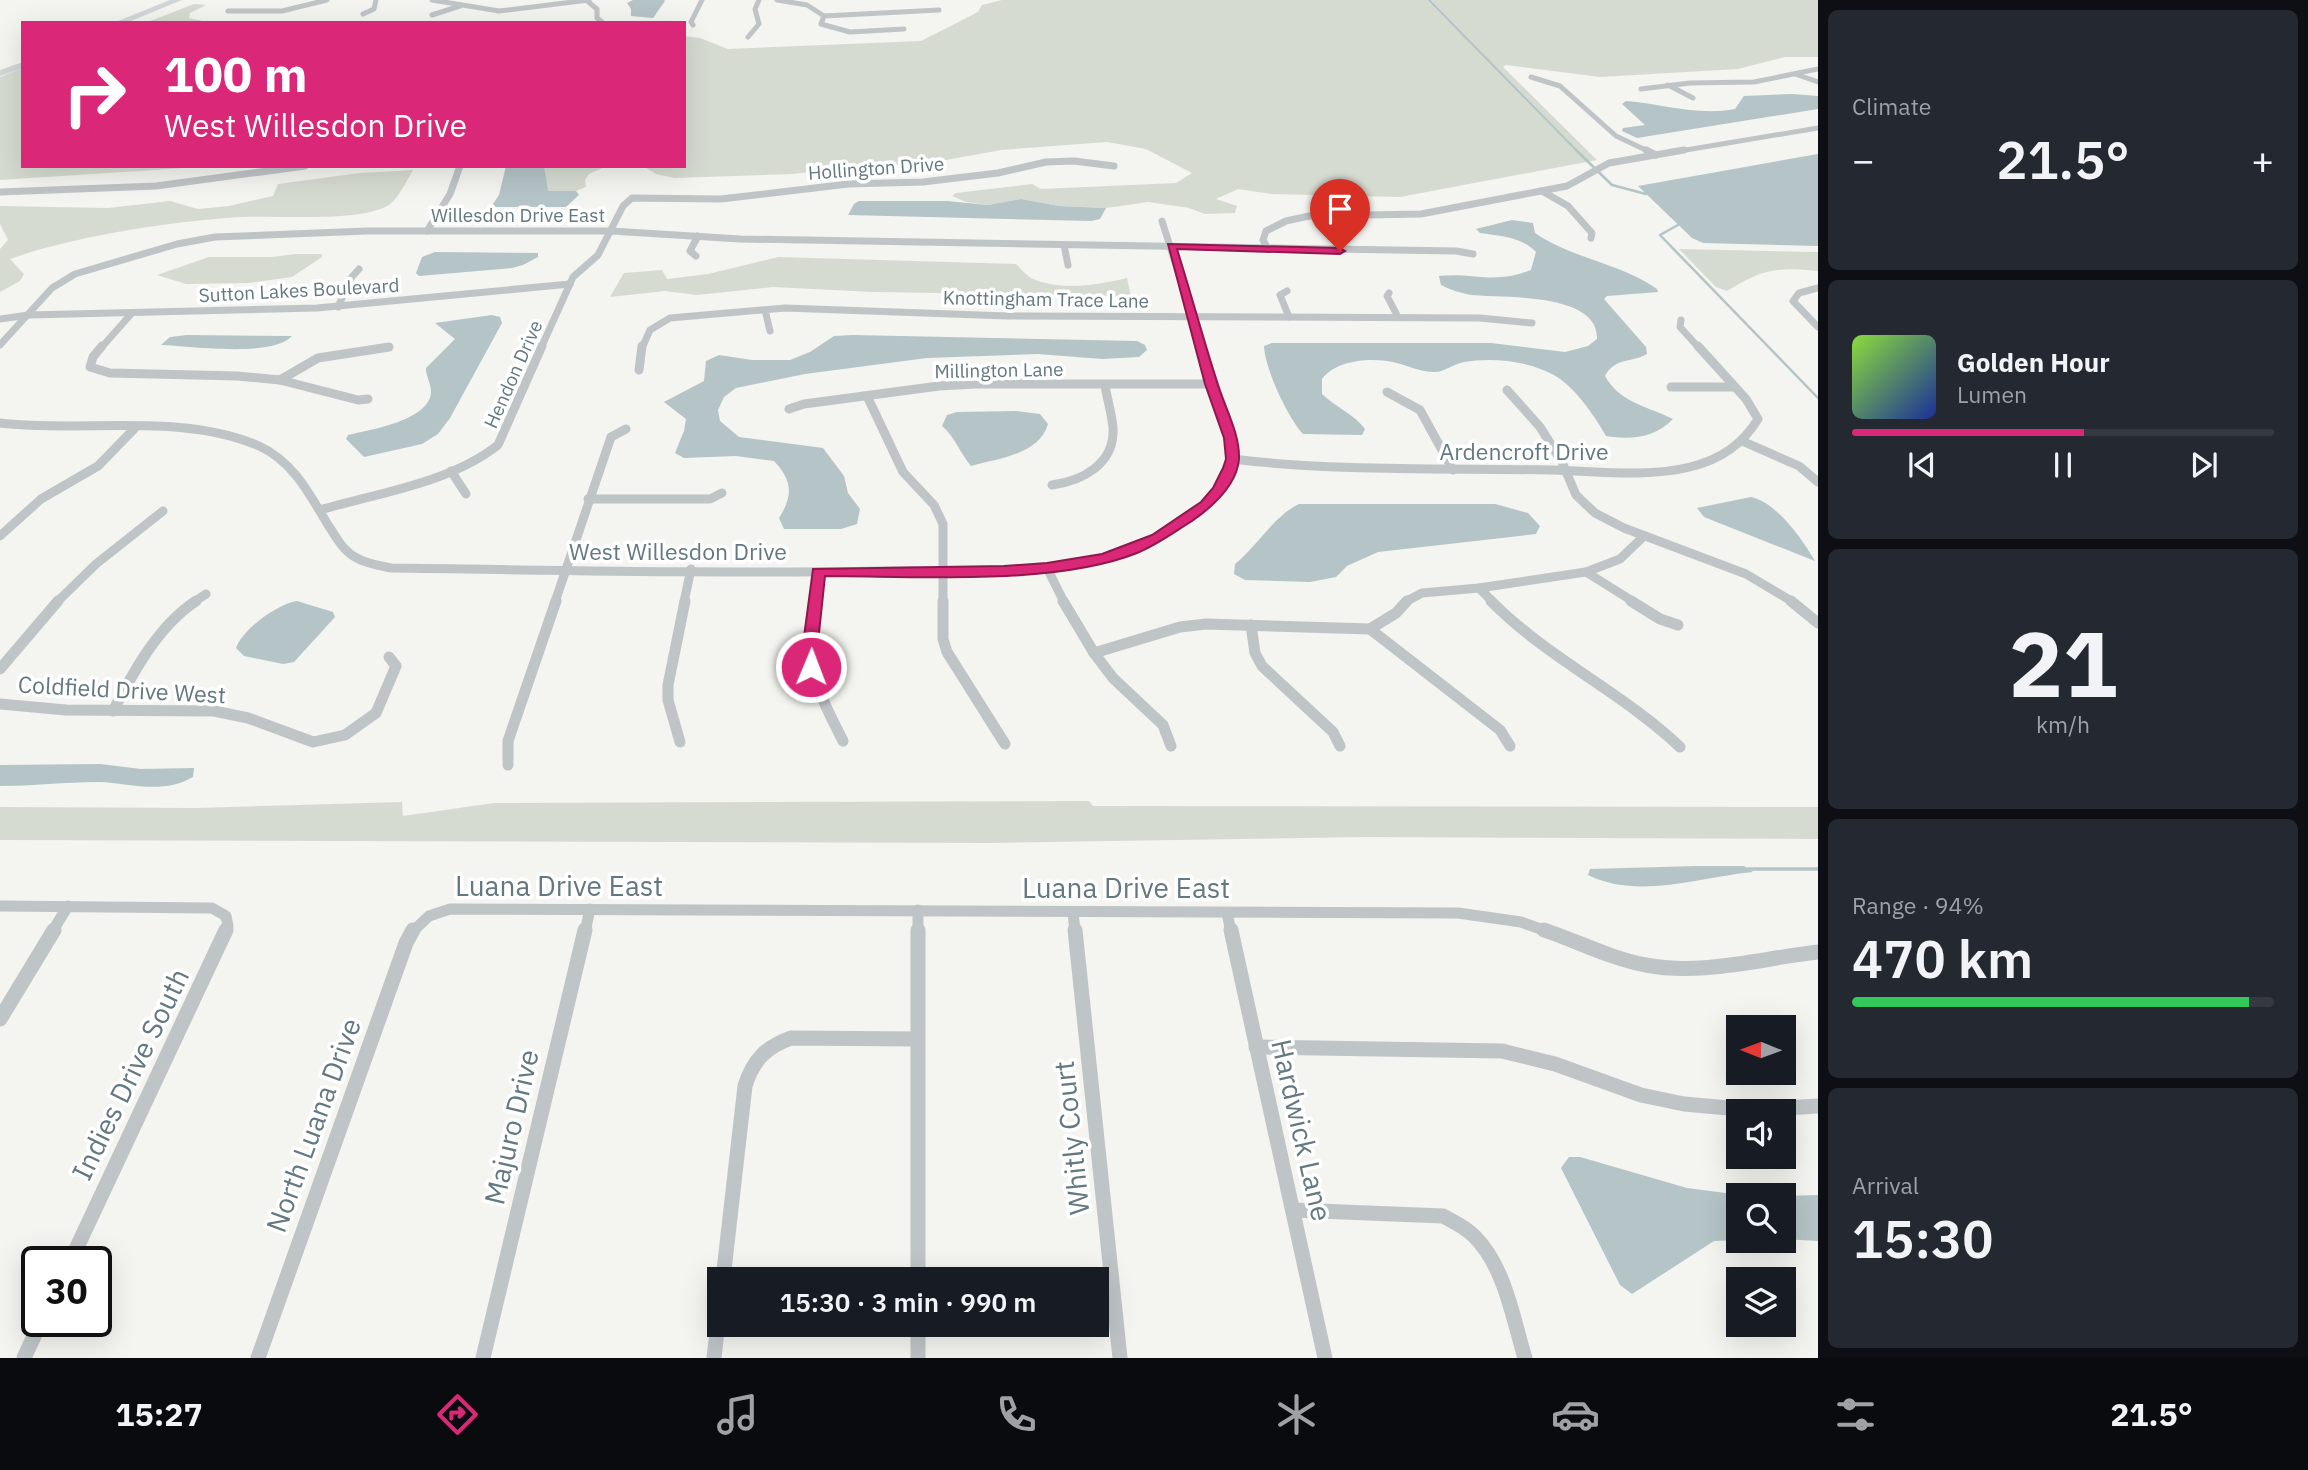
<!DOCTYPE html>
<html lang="en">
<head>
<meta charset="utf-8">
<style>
  body { margin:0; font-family:"IBM Plex Sans",sans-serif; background:#242831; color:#f1f3f6; height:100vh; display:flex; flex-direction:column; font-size:26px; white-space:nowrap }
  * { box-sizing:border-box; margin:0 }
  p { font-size:23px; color:#9ea1a6 }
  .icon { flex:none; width:38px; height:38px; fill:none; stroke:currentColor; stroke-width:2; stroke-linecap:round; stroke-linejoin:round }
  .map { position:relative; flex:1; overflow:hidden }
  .sheet { display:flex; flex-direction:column; gap:10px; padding:10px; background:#0d0f14; width:490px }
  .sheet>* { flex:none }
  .banner { position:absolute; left:21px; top:21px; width:665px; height:147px; border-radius:0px; box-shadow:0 7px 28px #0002; background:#db2777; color:#fff; overflow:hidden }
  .needle { width:46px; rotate:271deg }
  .controls { position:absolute; left:1726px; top:1015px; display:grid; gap:14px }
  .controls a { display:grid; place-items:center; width:70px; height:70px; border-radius:0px; background:#171b24; box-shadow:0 7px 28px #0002; font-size:35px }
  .speed { position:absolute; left:21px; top:1246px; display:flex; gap:14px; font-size:35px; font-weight:700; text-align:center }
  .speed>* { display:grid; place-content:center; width:91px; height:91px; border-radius:50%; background:#171b24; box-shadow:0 7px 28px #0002; line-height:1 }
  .speed .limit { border:4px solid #111; border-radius:10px; background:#fff; color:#111 }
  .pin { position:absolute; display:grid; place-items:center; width:60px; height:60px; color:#fff; margin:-72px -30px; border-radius:50% 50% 50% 0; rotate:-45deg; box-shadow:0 0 7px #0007 }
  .pin .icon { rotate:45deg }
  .me { position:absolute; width:77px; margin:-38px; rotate:1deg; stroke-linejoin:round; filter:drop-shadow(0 0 5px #0008) }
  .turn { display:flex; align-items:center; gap:24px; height:147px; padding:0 28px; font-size:32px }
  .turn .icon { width:91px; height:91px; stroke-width:2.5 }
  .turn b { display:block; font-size:49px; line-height:60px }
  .big { font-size:52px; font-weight:600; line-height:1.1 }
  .sheet .tile { flex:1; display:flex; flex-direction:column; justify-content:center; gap:10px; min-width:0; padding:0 24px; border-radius:10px; background:#242831 }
  .sheet .dial { align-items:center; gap:0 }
  .dial b { font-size:91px; line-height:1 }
  .song { display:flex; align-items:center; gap:21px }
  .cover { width:84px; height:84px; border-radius:10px; background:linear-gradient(135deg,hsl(90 70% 55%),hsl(230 70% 35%)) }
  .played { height:7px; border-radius:4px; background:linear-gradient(90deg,#db2777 55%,#363941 55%) }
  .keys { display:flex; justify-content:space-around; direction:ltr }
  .heat { display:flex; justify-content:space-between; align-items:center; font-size:38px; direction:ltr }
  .charge { height:10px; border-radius:5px; background:linear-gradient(90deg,#34c759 94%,#363941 0) }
  .trip { position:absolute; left:707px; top:1267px; width:402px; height:70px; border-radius:0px; background:#171b24; box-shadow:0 7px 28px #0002; font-weight:600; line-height:70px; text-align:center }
  .tabs { display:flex; height:112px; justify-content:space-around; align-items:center; background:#090b0e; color:#9ea1a6 }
  .tabs .icon { width:49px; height:49px }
  .tabs .current { color:#db2777 }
  .tabs b { font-size:32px; color:#f1f3f6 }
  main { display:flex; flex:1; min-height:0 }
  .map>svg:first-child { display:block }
</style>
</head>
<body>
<main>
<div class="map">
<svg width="1818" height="1358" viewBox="0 0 1818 1358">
  <rect width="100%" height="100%" fill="#f4f4f0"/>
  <g fill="#d6dbd1">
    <path d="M 1002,0 L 1818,0 L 1818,57 L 1785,57 L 1738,69 L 1600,77 L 1506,65 L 1503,67 L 1597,160 L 1400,197 L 1271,194 L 1238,189 L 1216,199 L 1237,206 L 1235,213 L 1205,214 L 1189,208 L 1148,202 L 1106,208 L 1059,206 L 1021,199 L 988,205 L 966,202 L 952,196 L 956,193 L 1032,184 L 1041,189 L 1176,183 L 1192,173 L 1146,149 L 1107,142 L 1001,150 L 924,164 L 860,167 L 792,174 L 675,178 L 656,174 L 643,166 L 684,166 L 684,36 L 700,38 L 728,49 L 921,41 L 978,12 L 982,5 Z"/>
    <path d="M 194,4 L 206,5 L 190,13 L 189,18 L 212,23 L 145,23 Z"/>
    <path d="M 23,68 L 23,166 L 216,166 L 0,180 L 0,77 Z"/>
    <path d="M 544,166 L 607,166 L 589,174 L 585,180 L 586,187 L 576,191 L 547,191 Z"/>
    <path d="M 413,170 C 407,180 398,199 389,205 C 358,223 277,215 241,217 C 172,221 75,236 10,259 L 24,274 L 20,281 L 0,292 L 0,249 L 8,240 L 0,224 L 0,206 L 108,208 L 170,201 L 198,209 L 229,206 L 273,196 L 278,184 L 360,173 Z"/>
    <path d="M 1679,249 L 1818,252 L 1818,271 C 1776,267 1763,269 1727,291 L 1716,287 Z"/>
    <path d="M 295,254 L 322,254 L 322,257 L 292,277 L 248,283 L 186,284 L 157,275 L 209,257 L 272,257 Z"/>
    <path d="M 778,257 L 1016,264 C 1021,269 1027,276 1033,279 C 1062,291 1098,285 1127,278 L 1131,296 L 874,292 L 773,287 L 697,295 L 665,291 L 610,297 L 624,273 L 662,270 L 667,279 L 708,274 Z"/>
    <path d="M 1089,801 L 1093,806 L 1818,807 L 1818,839 L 1365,837 L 989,843 L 0,840 L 0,807 L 197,808 L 402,802 L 403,816 L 494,803 Z"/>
  </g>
  <g fill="#b5c4c6">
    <path d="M 633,0 L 664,0 L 665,1 L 653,18 L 631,16 L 631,9 L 627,3 Z"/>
    <path d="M 1792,94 L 1818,96 L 1818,109 L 1637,138 L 1622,131 L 1623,128 L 1645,125 L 1622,104 L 1626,101 C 1663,104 1697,116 1735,109 L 1744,96 Z"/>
    <path d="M 1818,154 L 1818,246 L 1703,243 L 1692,238 L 1638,186 Z"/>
    <path d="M 506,166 L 544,166 L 548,191 L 576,191 L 579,195 L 566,207 L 491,207 L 499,195 Z"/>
    <path d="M 1021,199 L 1059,206 L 1106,208 L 1100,219 L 1091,221 L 848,215 L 854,204 L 859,201 L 947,201 L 988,205 Z"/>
    <path d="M 1512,220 L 1533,223 L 1535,233 C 1573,259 1620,263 1657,289 L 1658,292 L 1607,296 L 1604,299 L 1646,347 L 1647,354 C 1632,363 1615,357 1605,376 C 1620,403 1647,406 1673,419 C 1655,438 1631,440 1606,436 C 1594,415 1575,387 1554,375 C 1529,361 1492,357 1464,362 C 1453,364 1445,372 1434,372 C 1421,372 1409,366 1397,363 C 1374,357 1337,359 1322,379 L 1322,394 C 1335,407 1354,414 1365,429 L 1362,435 L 1303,434 C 1287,416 1265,369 1264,346 L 1272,343 L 1491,343 L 1565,352 L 1588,346 L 1597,339 C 1599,292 1501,298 1472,295 C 1460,293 1451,290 1441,285 L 1439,276 C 1474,272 1493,285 1531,270 L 1536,252 C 1522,237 1500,236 1480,233 L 1476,229 Z"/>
    <path d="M 435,252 L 538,253 L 538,257 L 523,265 L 512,268 L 419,276 L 416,273 L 422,257 Z"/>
    <path d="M 492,315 L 500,317 L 502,323 L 450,418 L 438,434 L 422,444 L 364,457 L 346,439 L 348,435 C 369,430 433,420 431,390 C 430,382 426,376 426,368 L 455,339 L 435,323 Z"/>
    <path d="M 187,335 L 292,336 C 271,358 191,346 161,345 L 170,337 Z"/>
    <path d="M 853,335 L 1137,341 L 1145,345 L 1147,350 L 1139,357 L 1102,359 L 1038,354 L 927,358 L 805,374 L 736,388 L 724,397 L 718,410 L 720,421 L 739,437 L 823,448 L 844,476 L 848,493 L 860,509 L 857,524 L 841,529 L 784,529 L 779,518 C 793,496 793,481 774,461 L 736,456 L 684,458 L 675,453 L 684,431 L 686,419 L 664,402 L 704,381 L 706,361 L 719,355 L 752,360 L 790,360 L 810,352 L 834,336 Z"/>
    <path d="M 1016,411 L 1040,414 L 1048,424 C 1039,455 999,458 971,466 C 960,453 955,437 942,426 L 947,415 L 957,412 Z"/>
    <path d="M 1751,497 C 1777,503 1801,537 1815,561 L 1704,517 L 1697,508 Z"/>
    <path d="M 1299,504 L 1495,504 L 1528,513 L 1540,526 L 1536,534 L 1378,552 L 1347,566 L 1336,577 L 1310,582 L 1245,580 L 1234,574 L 1235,564 C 1257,546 1274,516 1299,504 Z"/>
    <path d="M 297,601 L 333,612 L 335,617 L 294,662 L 283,664 L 244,656 L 236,648 C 242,630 277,604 297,601 Z"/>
    <path d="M 100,764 L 141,769 L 194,768 L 193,777 C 162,795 131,783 98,782 C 65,782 32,786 0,786 L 0,765 Z"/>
    <path d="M 1697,866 L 1744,866 L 1753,872 C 1699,877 1638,900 1588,875 L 1590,869 Z"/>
    <path d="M 1569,1157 L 1580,1157 L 1687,1188 L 1741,1195 L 1738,1195 L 1738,1240 L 1714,1241 L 1632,1294 L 1620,1285 L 1561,1168 Z"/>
    <path d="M 1818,1195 L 1818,1241 L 1783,1239 L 1783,1196 Z"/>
  </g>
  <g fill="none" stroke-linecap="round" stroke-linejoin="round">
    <path stroke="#b5c4c6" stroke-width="2" d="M 1429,0 L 1578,152"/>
    <g stroke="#b5c4c6" stroke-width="2.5">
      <path d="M 1576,150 L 1612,185 L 1646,194"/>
      <path d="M 1678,225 L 1660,235 L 1818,398"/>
    </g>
    <path stroke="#b5c4c6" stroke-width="3.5" d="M 1748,869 L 1818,869"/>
    <g stroke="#bfc4c6" stroke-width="5">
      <path d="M 432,0 L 499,11 L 589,0"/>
      <path d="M 586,0 L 597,9 L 597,18 L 603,23"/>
      <path d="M 777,0 L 807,5 L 824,16 L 821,24 L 850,32 L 904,29"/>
      <path d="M 228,11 L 282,11 L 327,0"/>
      <path d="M 363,14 L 374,9 L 376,0"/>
      <path d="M 432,15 L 460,6"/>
      <path d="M 824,16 L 939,10"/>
      <path d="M 693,25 L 691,22 L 702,0"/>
      <path d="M 748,37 L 759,24 L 755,9 L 759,0"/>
      <path d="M 1795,74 L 1818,82"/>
      <path d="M 1531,77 L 1560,86 L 1616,136 L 1650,152"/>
      <path d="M 1668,85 L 1693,98"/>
      <path d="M 1641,89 L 1690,83 L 1754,82 L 1818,69"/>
      <path d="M 1674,152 L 1818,128"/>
    </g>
    <g stroke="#bfc4c6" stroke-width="7">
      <path d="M 1646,150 L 1656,155"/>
      <path d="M 1542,191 L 1568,206 L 1592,233 L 1591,238"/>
      <path d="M 0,192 L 156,186 L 305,166"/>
      <path d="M 1162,221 L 1202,348"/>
      <path d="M 427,231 L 450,194 L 460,166"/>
      <path d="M 1064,245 L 1068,265"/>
      <path d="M 1268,249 L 1263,240 L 1266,231 L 1286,221 L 1309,216 L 1421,214 L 1567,186 L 1609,163 L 1684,150"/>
      <path d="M 696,256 L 690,251 L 698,236"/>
      <path d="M 1818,288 L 1799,293 L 1793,301 L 1818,327"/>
      <path d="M 1287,291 L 1280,295 L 1289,317"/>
      <path d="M 1389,293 L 1387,296 L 1398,317"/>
      <path d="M 338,307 L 351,278 L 359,269"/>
      <path d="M 765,310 L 770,331"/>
      <path d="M 0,319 L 29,315 L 317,308 L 570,284"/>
      <path d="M 1681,320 L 1680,327 L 1699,348"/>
      <path d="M 0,345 L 52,288 L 75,274 L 177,244 L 215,237 L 367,231 L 611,231 L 740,239 L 1456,251 L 1473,254"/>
      <path d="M 101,348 L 132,313"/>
      <path d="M 379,348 L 389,347"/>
      <path d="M 541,348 L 573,277 L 598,255 L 623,206 L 632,198 L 721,199 L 848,184 L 923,182 L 998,173 L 1046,162 L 1074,161 L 1114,166"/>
      <path d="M 642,348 L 650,330 L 670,318 L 785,308 L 1007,316 L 1480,318 L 1532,323"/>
    </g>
    <g stroke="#bfc4c6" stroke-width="9">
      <path d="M 102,346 L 93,357 L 90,367 L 110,373 L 237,376 L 280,380 L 358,400 L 368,399"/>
      <path d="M 639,370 L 642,346"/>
      <path d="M 280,380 L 318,358 L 389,347"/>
      <path d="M 1671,387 L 1734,387"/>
      <path d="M 1507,390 L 1540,427 L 1562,462 L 1576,495 L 1595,513 L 1624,528 L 1746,574 L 1793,602"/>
      <path d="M 1387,392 L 1420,410 L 1453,470"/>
      <path d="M 867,396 L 903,472 L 934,505 L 943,524 L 943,602"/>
      <path d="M 789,409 L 804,404 L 939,386 L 976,384 L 1211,384"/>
      <path d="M 0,423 C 83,433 182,412 259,446 C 293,461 310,495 328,525 C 334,533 339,544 347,551 C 358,562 376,565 391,568 C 555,570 719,574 883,571 C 956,570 1033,575 1104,558 C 1137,550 1204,518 1220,488 C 1224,480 1231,467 1232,458 C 1235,434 1210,373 1201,346"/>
      <path d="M 1742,441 L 1799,466 L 1818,482"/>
      <path d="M 1232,459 C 1339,472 1445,468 1552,470 C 1597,471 1645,478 1690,467 C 1719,460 1743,444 1758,419 L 1746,399 L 1698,346"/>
      <path d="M 451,471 L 466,494"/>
      <path d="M 1052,485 C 1082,481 1115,464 1113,428 C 1112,414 1107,399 1105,385"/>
      <path d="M 588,499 L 710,499 L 722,493"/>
      <path d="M 320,510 C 378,493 450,483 498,445 L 542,346"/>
      <path d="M 0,536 L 41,499 L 98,466 L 134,429"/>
      <path d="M 1047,568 L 1064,602"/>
      <path d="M 1586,572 L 1634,602"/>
      <path d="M 1479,588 L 1493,602"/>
      <path d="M 57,602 L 96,564 L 163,511"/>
      <path d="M 194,602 L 206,594"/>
      <path d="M 555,602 L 611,437 L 626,429"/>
      <path d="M 684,602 L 691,569"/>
      <path d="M 814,602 L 818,572"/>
      <path d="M 1405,602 L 1422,593 L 1479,588 L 1586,572 L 1620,559 L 1644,536"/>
    </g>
    <g stroke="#bfc4c6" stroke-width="11">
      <path d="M 814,601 C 804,664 815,686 843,741"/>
      <path d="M 943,601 L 943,639 L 947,652 L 1005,744"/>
      <path d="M 1063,601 L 1094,653 L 1113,678 L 1163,725 L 1171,746"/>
      <path d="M 1491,601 C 1547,658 1622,692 1680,747"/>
      <path d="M 1631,601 L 1660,619 L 1678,625"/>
      <path d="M 1791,601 L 1818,623"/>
      <path d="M 1251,625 L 1255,653 L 1262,666 L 1333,732 L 1340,746"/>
      <path d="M 1370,629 L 1500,730 L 1510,746"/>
      <path d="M 1094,653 L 1180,627 L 1206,624 L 1370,629 L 1396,613 L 1407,601"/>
      <path d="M 0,669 L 58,601"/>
      <path d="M 0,704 L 66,710 L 214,711 L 248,718 L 313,742 L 345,735 L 376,713 L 396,666 L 389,657"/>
      <path d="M 113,711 C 134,671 158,626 196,601"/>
      <path d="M 680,742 L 668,700 L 668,685 L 685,601"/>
      <path d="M 508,765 L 508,741 L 556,601"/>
      <path d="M 0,906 L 212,908 L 226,916 L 228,926 L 225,932"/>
      <path d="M 918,910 L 918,932"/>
      <path d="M 1073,912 L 1075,932"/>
      <path d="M 1227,913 L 1231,932"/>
      <path d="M 52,932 L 68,906"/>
      <path d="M 412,932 L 429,916 L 450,909 L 1458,913 L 1521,922 L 1549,932"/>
      <path d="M 585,932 L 590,909"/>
    </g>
    <g stroke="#bfc4c6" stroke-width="15">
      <path d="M 918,930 L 918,1279"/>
      <path d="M 1075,930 L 1120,1358"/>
      <path d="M 1231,930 L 1325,1358"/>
      <path d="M 1544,930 C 1577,941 1612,959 1646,965 C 1702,976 1763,958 1818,952"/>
      <path d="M 0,1019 L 54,930"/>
      <path d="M 1256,1047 L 1502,1051 L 1555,1064 L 1641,1095 L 1684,1104 L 1751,1110 L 1818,1106"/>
      <path d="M 1293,1210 L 1443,1216 C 1454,1222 1466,1227 1475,1237 C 1505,1267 1513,1319 1525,1358"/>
      <path d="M 70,1262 L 226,930"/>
      <path d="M 723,1279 L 745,1086 C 753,1060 766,1047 791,1038 L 917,1039"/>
      <path d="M 918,1325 L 918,1358"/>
      <path d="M 24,1358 L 41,1321"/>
      <path d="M 258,1358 L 406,943 L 413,930"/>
      <path d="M 483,1358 L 585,930"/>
      <path d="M 714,1358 L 719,1314"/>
    </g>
    <g fill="#d1d6d9" fill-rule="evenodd">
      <path d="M 170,0 L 182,0 L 126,23 L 113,23 Z"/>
      <path d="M 23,62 L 23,68 L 0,76 L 0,70 Z"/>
    </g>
  </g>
  <path fill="#db2777" stroke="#8e194d" stroke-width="2" d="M 1168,244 L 1340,248 L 1345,251 L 1340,254 L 1177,249 C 1191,294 1203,338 1217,382 C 1224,406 1240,433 1239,459 C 1237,485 1212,507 1192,521 C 1174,532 1157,545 1137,553 C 1054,586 915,576 825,576 L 817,652 L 819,667 L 811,672 L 805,671 L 802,652 L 813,569 L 1004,566 L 1047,563 L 1102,554 L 1152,535 L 1201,502 L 1213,488 L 1223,468 L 1226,459 L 1224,438 L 1205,384 Z"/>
  <g text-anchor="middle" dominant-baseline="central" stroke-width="7" stroke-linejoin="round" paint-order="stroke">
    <g font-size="19" fill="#637881" stroke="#fff">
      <text transform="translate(876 168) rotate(-4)">Hollington Drive</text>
      <text x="518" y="215">Willesdon Drive East</text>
      <text transform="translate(299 290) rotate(-3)">Sutton Lakes Boulevard</text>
      <text transform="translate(1046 299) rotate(1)">Knottingham Trace Lane</text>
      <text transform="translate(999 370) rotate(-1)">Millington Lane</text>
      <text transform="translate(513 374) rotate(-66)">Hendon Drive</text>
    </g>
    <g font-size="23" fill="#637881" stroke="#fff">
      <text x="1524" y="451">Ardencroft Drive</text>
      <text x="678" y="551">West Willesdon Drive</text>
      <text transform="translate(122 689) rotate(3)">Coldfield Drive West</text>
    </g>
    <g font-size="28" fill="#637881" stroke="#fff">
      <text x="559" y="885">Luana Drive East</text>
      <text x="1126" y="887">Luana Drive East</text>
      <text transform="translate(130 1074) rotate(-64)">Indies Drive South</text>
      <text transform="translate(313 1125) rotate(-70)">North Luana Drive</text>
      <text transform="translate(511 1127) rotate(-77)">Majuro Drive</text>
      <text transform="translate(1302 1130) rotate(77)">Hardwick Lane</text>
      <text transform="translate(1071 1138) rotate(-96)">Whitly Court</text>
    </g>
  </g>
</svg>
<div class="controls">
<a><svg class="needle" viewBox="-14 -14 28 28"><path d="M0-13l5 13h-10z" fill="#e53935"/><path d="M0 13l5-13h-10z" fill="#9ea1a6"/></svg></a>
<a><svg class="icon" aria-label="sound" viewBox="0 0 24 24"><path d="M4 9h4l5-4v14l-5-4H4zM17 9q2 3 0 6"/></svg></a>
<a><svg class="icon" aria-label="search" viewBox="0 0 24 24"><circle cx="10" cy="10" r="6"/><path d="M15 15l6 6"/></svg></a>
<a><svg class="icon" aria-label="layers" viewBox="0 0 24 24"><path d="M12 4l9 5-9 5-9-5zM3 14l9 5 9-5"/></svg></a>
</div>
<div class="speed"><div class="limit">30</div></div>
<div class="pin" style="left:1340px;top:251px;background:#d93025"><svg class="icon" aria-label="arrive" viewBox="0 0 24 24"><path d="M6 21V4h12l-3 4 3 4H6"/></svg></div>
<svg class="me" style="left:811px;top:667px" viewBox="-20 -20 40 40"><circle r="17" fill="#db2777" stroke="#fff" stroke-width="3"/><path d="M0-11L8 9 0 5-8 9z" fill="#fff"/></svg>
<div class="trip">15:30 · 3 min · 990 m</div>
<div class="banner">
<div class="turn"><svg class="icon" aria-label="right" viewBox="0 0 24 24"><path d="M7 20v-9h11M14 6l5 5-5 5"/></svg><div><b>100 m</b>West Willesdon Drive</div></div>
</div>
</div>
<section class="sheet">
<div class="tile"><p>Climate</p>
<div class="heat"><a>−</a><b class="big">21.5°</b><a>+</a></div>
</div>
<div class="tile">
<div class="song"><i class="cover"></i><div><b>Golden Hour</b><p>Lumen</p></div></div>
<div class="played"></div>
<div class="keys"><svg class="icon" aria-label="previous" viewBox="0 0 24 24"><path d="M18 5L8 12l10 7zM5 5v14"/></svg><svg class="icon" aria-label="pause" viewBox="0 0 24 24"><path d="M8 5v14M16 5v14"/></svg><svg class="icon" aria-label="next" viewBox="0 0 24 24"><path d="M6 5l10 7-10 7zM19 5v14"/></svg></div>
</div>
<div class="tile dial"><b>21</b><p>km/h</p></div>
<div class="tile"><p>Range · 94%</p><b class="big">470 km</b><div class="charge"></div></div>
<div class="tile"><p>Arrival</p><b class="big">15:30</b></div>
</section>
</main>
<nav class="tabs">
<b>15:27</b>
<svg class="icon current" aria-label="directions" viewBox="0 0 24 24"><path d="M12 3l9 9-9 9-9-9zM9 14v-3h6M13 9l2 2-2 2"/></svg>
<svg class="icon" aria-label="music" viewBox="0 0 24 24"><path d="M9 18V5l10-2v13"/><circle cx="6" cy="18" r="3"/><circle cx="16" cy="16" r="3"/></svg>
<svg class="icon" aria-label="phone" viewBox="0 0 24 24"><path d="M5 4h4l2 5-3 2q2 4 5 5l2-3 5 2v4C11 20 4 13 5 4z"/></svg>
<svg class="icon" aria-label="climate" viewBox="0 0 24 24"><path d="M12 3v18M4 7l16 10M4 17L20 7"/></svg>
<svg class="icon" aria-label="car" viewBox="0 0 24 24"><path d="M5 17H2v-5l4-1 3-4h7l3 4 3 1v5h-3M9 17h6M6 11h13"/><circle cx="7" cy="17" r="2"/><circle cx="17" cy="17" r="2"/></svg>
<svg class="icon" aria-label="filters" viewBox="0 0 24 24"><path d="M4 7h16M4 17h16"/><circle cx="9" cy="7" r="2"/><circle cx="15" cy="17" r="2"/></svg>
<b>21.5°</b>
</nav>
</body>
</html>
